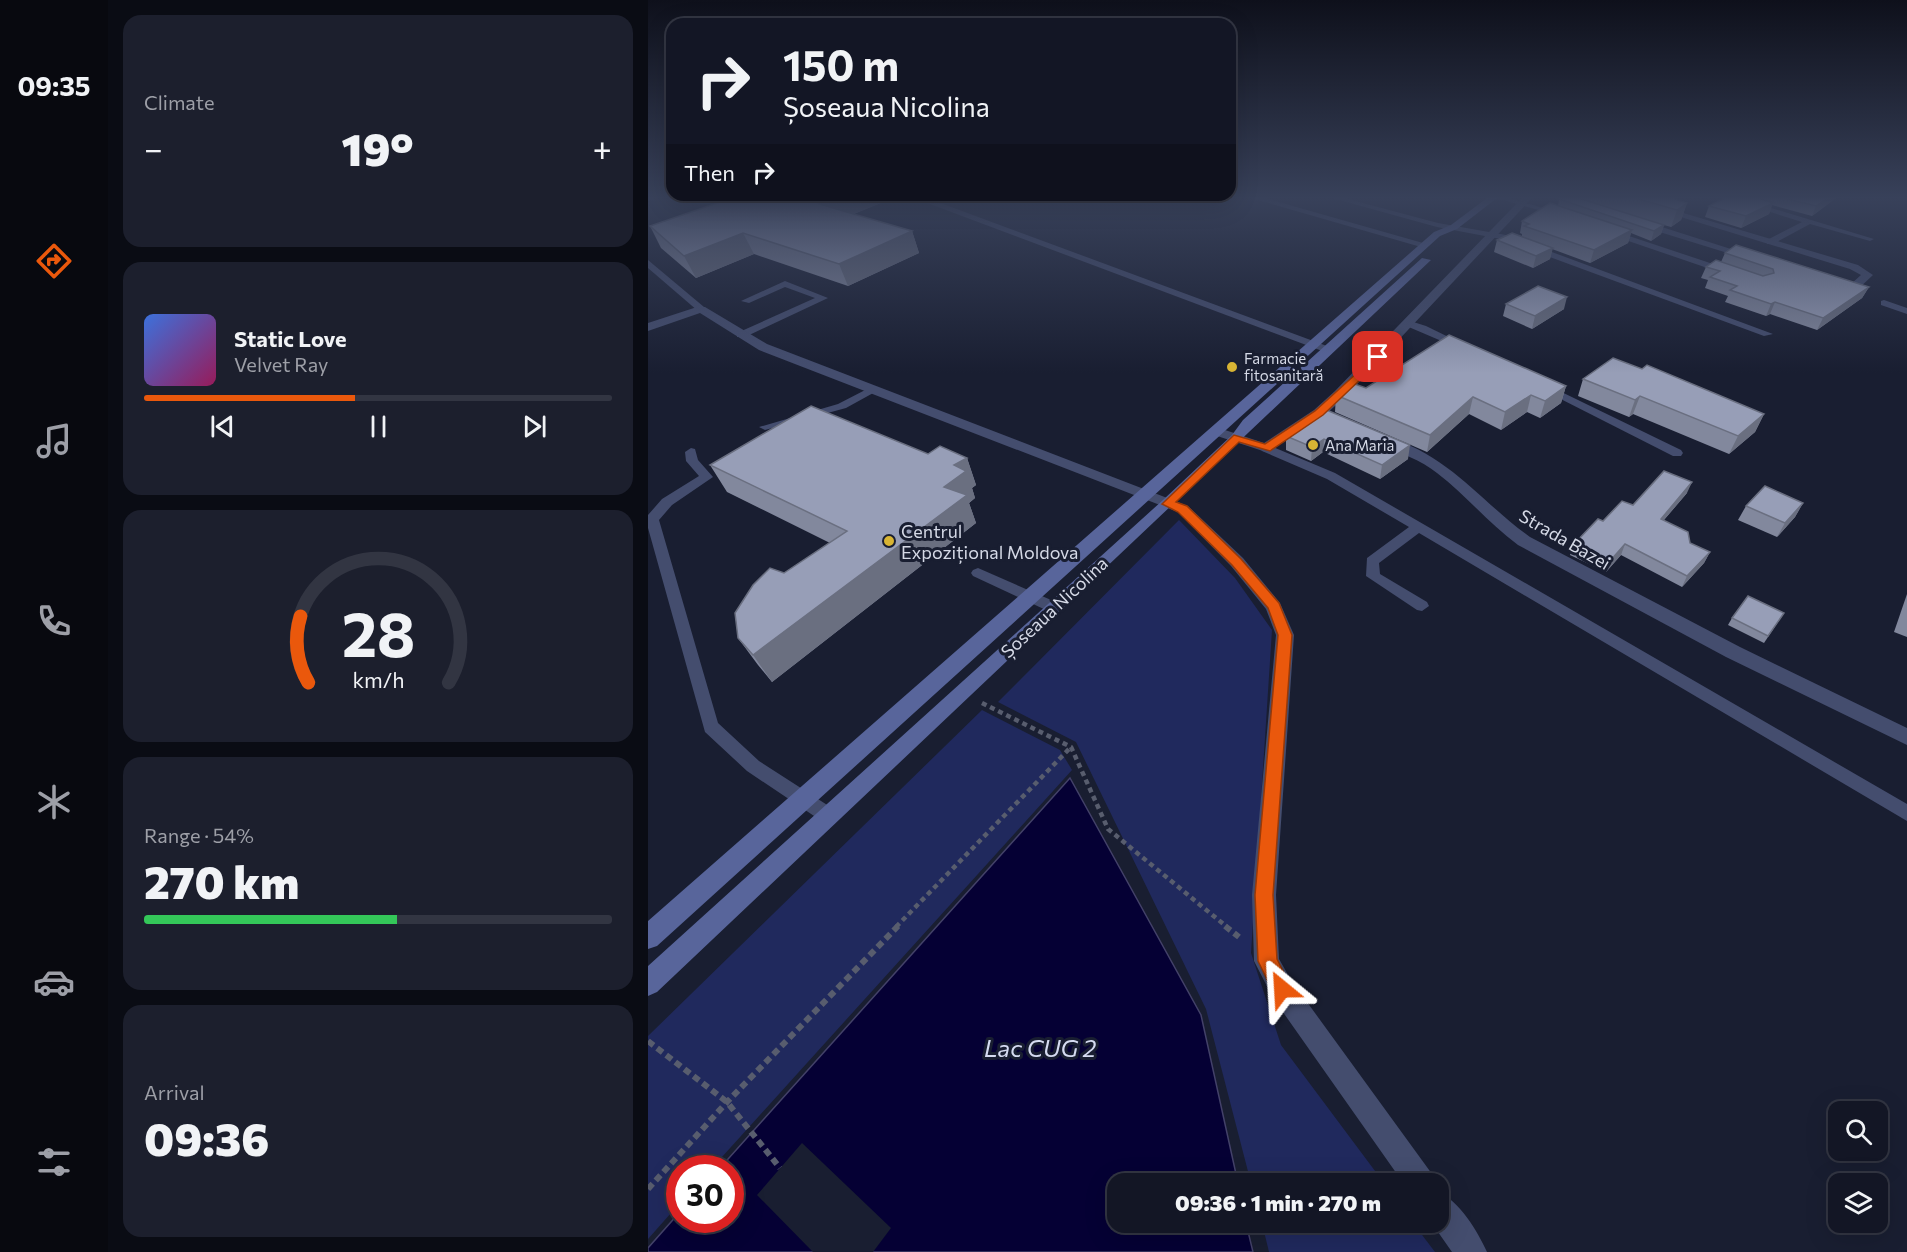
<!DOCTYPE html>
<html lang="en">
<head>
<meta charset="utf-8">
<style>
  body { margin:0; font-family:Commissioner,sans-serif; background:#1c1f2d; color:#f1f3f6; height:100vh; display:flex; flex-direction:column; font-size:22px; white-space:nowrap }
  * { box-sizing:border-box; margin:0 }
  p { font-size:20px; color:#9d9fa7 }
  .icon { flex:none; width:33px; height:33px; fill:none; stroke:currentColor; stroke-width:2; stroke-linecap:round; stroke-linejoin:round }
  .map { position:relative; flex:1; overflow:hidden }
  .sheet { display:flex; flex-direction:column; gap:15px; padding:15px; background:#0a0c14; width:540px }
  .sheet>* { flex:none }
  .hud { position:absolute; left:18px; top:18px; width:570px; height:183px; border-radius:18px; box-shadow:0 6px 24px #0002,0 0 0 2px #323542; background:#131625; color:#f1f3f6; overflow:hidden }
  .fabs { position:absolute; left:1180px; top:1101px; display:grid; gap:12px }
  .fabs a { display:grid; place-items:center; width:60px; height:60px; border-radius:12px; background:#131625; box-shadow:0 6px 24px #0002,0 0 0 2px #323542; font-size:30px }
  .speed { position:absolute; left:18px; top:1155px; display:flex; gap:12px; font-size:30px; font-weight:700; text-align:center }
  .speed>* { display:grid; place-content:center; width:78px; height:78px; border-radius:50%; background:#131625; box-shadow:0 6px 24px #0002,0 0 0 2px #323542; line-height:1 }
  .speed .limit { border:9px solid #d22; background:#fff; color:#111 }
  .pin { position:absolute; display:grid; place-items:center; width:51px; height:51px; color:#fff; margin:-26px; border-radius:12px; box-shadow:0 3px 9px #0006 }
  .me { position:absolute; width:66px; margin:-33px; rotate:333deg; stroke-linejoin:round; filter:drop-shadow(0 0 4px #0008) }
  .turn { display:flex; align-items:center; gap:21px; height:126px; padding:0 18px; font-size:27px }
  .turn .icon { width:78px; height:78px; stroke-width:2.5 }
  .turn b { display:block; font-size:42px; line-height:51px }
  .then { display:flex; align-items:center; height:57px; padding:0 18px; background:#0003; gap:12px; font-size:22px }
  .big { font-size:45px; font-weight:800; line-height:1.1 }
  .sheet .widget { flex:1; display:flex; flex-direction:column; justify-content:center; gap:9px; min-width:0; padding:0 21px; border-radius:18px; background:#1c1f2d }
  .sheet .dial { align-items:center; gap:0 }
  .dial svg { height:156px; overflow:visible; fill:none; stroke:#323542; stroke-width:7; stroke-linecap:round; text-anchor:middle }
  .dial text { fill:#f1f3f6; stroke:none }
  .song { display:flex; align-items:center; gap:18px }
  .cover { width:72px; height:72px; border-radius:9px; background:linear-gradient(135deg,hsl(220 70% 55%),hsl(330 70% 35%)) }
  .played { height:6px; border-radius:3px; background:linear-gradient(90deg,#ea580c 45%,#323542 45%) }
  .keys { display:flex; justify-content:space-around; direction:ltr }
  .heat { display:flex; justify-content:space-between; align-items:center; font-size:33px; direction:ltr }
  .charge { height:9px; border-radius:4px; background:linear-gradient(90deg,#34c759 54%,#323542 0) }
  .trip { position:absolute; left:459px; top:1173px; width:342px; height:60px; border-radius:18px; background:#131625; box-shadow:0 6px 24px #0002,0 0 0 2px #323542; font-weight:800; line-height:60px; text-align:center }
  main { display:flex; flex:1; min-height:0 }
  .tabs { display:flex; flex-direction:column; width:108px; justify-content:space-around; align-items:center; background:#08090f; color:#9d9fa7 }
  .tabs .icon { width:42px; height:42px }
  .tabs .current { color:#ea580c }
  .tabs b { font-size:27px; color:#f1f3f6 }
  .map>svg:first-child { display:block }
</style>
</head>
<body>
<main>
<nav class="tabs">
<b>09:35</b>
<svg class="icon current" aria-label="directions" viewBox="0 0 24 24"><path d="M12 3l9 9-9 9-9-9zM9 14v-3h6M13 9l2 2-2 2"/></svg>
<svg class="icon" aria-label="music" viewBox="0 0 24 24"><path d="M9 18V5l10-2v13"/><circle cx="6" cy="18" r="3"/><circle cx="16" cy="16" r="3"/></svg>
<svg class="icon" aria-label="phone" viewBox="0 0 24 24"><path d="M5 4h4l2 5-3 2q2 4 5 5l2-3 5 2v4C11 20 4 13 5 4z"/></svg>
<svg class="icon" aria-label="climate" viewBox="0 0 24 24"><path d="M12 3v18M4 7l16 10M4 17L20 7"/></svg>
<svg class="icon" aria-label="car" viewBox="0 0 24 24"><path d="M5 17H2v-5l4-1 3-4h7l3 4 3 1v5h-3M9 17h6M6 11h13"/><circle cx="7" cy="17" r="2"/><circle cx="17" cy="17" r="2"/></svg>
<svg class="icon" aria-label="filters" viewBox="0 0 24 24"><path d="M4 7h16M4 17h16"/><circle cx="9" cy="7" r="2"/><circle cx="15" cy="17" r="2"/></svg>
</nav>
<section class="sheet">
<div class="widget"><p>Climate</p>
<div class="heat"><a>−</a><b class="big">19°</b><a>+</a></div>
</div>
<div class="widget">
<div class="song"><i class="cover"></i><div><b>Static Love</b><p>Velvet Ray</p></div></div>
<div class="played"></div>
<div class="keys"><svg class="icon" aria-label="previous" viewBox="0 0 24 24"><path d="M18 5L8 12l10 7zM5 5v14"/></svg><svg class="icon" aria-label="pause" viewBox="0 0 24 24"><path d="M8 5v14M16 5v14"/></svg><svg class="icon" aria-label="next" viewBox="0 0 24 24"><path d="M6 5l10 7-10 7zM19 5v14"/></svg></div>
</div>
<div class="widget dial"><svg viewBox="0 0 100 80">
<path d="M14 69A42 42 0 1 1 86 69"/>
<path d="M14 69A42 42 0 0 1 10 35" stroke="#ea580c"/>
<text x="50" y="56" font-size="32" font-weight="700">28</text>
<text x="50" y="72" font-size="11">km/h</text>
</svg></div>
<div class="widget"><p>Range · 54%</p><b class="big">270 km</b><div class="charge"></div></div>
<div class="widget"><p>Arrival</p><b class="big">09:36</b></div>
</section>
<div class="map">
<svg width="1259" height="1252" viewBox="0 0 1259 1252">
  <rect width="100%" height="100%" fill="#191e31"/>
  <g fill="#20295d">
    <path d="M 531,520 L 587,578 L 624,630 L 603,953 L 633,1045 L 736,1183 L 603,1183 L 558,1009 L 428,742 L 350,702 Z"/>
    <path d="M 334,710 L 412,750 L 424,770 L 64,1168 L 32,1168 L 31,1204 L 0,1239 L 0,1036 Z"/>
    <path d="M 614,1223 L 765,1223 L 787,1252 L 621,1252 Z"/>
  </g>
  <path fill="#050034" stroke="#434169" stroke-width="1.5" d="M 422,778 L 553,1015 L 590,1183 L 470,1184 L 470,1222 L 598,1223 L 605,1252 L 0,1252 L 0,1248 L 31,1213 L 32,1220 L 82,1220 L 82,1168 L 72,1168 Z"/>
  <path fill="#191e31" d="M 154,1143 L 243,1228 L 225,1252 L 165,1252 L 109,1195 Z"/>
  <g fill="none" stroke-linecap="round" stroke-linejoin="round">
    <g stroke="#585d6e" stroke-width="4.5" stroke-dasharray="5 4" stroke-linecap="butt">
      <path d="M 334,703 L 423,747 L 460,829 L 579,927"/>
      <path d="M 248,927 L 423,747"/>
    </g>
    <g stroke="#585d6e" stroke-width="6" stroke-dasharray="7 4.5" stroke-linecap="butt">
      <path d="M 577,926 L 591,937"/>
      <path d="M 0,1041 L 79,1102 L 132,1168"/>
      <path d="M 0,1189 L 79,1102 L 250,926"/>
    </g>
    <g fill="#444d6e" fill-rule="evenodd">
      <path d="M 0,198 L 7,198 L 0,201 Z"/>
      <path d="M 684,198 L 696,198 L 790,223 L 858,235 L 1125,334 L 1116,336 L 853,239 L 789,227 Z"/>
      <path d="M 848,198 L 860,198 L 916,214 L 912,216 Z"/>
      <path d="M 1078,198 L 1090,198 L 1226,239 L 1222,241 L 1162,224 L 1125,244 L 1119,244 L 1119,240 L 1154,222 Z"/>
      <path d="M 963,230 L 1083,270 L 1084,272 L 1077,274 L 960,234 L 960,230 Z"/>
      <path d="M 0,260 L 56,307 L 56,311 L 50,311 L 0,268 Z"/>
      <path d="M 137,281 L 180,298 L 97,337 L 89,337 L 89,333 L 167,298 L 137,287 L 101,303 L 93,301 Z"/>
      <path d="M 1236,300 L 1259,308 L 1259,314 L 1233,305 L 1233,301 Z"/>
      <path d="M 759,320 L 778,326 L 819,346 L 810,348 L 756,325 L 756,321 Z"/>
      <path d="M 897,384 L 1033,450 L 1035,453 L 1033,456 L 1025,456 L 893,389 L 892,387 Z"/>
      <path d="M 223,387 L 228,390 L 227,392 L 198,408 L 117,430 L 111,427 L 190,404 Z"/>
      <path d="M 618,444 L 687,473 L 1259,804 L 1259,821 L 771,533 L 731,563 L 732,574 L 779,602 L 781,606 L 774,611 L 769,610 L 718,576 L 719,558 L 761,527 L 679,479 L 614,451 L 612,448 Z"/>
      <path d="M 43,448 L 47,449 L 50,460 L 65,477 L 24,505 L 11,520 L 70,723 L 111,761 L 187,810 L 190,816 L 187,822 L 181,824 L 175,822 L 99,771 L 57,732 L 0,528 L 0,515 L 14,499 L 51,476 L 38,461 L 37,452 Z"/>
      <path d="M 330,568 L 410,603 L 412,607 L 405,612 L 400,611 L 325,576 L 323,573 L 325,570 Z"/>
    </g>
    <g fill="#444d6e" fill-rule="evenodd">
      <path d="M 266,198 L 279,198 L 687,349 L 677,352 Z"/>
      <path d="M 603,198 L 617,198 L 782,245 L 773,247 Z"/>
      <path d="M 874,198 L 884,198 L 697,397 L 676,416 L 618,452 L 563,434 L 561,431 L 568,427 L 616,443 L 666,410 L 687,391 Z"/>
      <path d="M 971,198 L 985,198 L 1210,265 L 1225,275 L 1209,290 L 1186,287 L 1186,283 L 1203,284 L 1213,275 L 1202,269 Z"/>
      <path d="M 989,221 L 995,221 L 1108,257 L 1099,259 L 989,225 Z"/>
      <path d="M 49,307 L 57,307 L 119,344 L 540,506 L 595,558 L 632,603 L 646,635 L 628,895 L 631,959 L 643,980 L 784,1174 L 789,1184 L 756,1184 L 625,998 L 606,961 L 604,895 L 628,635 L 618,609 L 583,566 L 530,512 L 111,350 L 52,313 L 0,331 L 0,323 Z"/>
      <path d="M 739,438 C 798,452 834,503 882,537 L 1092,647 L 1259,728 L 1259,745 L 1078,657 L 870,545 C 839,522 818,495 789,473 C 773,460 752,453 734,445 L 734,439 Z"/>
      <path d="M 790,1192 C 811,1200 830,1232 839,1252 L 804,1252 L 783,1222 L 790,1222 Z"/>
    </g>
    <g fill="#58659b" fill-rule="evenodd">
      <path d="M 839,198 L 849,198 L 809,229 L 792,236 L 9,946 L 0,949 L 0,921 L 786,232 L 803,225 Z"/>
      <path d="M 774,258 L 783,260 L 9,992 L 0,996 L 0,966 L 515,500 L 584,435 L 595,420 Z"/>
    </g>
  </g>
  <g fill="#82889d">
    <path d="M 84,198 L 245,198 L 206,214 L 264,231 L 271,253 L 200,286 L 106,254 L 48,278 L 13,248 L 2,226 Z"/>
    <path d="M 913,198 L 1023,198 L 1039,203 L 1033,220 L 1023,227 L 1016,225 L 1013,234 L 1003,241 L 983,233 L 980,243 L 942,263 L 904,249 L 902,259 L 885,268 L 846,252 L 849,240 L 874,236 L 874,234 L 872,233 L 874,221 L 910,206 L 911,199 Z"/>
    <path d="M 1077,198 L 1188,198 L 1164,216 L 1124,205 L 1121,214 L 1093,228 L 1057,217 L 1061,206 Z"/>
    <path d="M 1077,253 L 1221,287 L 1214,298 L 1169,330 L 1122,314 L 1118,316 L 1077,302 L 1080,296 L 1057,288 L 1060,280 L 1053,278 L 1058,267 L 1073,262 Z"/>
    <path d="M 858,304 L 916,309 L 884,329 L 855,316 Z"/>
    <path d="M 935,379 L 1116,414 L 1107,432 L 1081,454 L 985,414 L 981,417 L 930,396 Z"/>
    <path d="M 918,386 L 913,403 L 892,418 L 879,412 L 853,430 L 821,414 L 779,452 L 687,412 L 688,395 L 718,388 Z"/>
    <path d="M 676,409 L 760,459 L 732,479 L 675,452 L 663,461 L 638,450 L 638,436 Z"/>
    <path d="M 280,454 L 319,458 L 328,485 L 324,488 L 327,498 L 321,503 L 328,523 L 124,682 L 110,665 L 90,638 L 136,573 L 182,543 L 79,492 L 62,465 Z"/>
    <path d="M 1039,493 L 1016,520 L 1042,543 L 1062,552 L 1056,563 L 1034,587 L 973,555 L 958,572 L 922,555 L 926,544 L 955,521 L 985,505 Z"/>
    <path d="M 1155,503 L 1147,517 L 1129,537 L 1090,520 L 1098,506 Z"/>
    <path d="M 1259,594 L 1259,637 L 1246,632 Z"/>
    <path d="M 1136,613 L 1116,643 L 1080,625 L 1084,618 Z"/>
  </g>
  <g fill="#6a6f80">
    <path d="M 186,198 L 245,198 L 180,224 L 171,204 Z"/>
    <path d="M 1180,198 L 1188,198 L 1164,216 L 1168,206 Z"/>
    <path d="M 1039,203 L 1033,220 L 1023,227 L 1029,210 Z"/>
    <path d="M 1125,203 L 1121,214 L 1093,228 L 1098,216 Z"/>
    <path d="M 1016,225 L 1013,234 L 1003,241 L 1006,231 Z"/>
    <path d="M 984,230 L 980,243 L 942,263 L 946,250 Z"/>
    <path d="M 264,231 L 271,253 L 200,286 L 191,264 Z"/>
    <path d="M 95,233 L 106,254 L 48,278 L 36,256 Z"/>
    <path d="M 905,248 L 902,259 L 885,268 L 888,256 Z"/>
    <path d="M 1221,287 L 1214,298 L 1169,330 L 1175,318 Z"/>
    <path d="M 919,297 L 916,309 L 884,329 L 887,316 Z"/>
    <path d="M 1127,302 L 1122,314 L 1118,316 L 1123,304 Z"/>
    <path d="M 918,386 L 913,403 L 892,418 L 897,401 Z"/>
    <path d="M 883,395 L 879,412 L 853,430 L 857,412 Z"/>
    <path d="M 992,396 L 985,414 L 981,417 L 987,400 Z"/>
    <path d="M 825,397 L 821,414 L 779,452 L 782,435 Z"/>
    <path d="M 1116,414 L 1107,432 L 1081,454 L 1090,436 Z"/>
    <path d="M 676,439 L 675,452 L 663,461 L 664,447 Z"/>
    <path d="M 762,445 L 760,459 L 732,479 L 734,465 Z"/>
    <path d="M 319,458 L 328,485 L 324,488 L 327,498 L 321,503 L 328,523 L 124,682 L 105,655 L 296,487 L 306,465 Z"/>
    <path d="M 1044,482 L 1039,493 L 1008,529 L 1013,519 Z"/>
    <path d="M 1155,503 L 1147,517 L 1129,537 L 1137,523 Z"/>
    <path d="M 977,544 L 973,555 L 958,572 L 962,561 Z"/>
    <path d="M 1062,552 L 1056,563 L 1034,587 L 1039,576 Z"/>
  </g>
  <g fill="#979eb7" stroke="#6a6f80" stroke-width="1.5">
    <path d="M 84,198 L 186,198 L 171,204 L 264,231 L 191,264 L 95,233 L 36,256 L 2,226 Z"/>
    <path d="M 913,198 L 930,198 L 1016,225 L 1006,231 L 911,199 Z"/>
    <path d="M 987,198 L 1023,198 L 1039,203 L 1029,210 Z"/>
    <path d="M 1077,198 L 1110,198 L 1125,203 L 1098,216 L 1061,206 Z"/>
    <path d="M 1136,198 L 1180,198 L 1168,206 Z"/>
    <path d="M 902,203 L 984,230 L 946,250 L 876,226 L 881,224 L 874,221 Z"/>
    <path d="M 864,233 L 905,248 L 888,256 L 849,240 Z"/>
    <path d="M 1088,245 L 1221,287 L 1175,318 L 1127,302 L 1123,304 L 1082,290 L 1089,286 L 1062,277 L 1072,271 L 1058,267 L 1068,260 L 1115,276 L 1126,273 L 1125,269 L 1077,253 Z"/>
    <path d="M 890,286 L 919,297 L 887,316 L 858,304 Z"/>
    <path d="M 801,335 L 918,386 L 897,401 L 883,395 L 857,412 L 825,397 L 782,435 L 688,395 L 704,383 L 718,388 Z"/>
    <path d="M 965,358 L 994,369 L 999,365 L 1116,414 L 1090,436 L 992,396 L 987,400 L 935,379 Z"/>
    <path d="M 163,406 L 280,454 L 292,446 L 319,458 L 306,465 L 318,471 L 296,487 L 319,495 L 105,655 L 90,638 L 87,613 L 105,585 L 122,568 L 136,573 L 199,531 L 62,465 Z"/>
    <path d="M 676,409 L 762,445 L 734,465 L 676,439 L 664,447 L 638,436 Z"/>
    <path d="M 1016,471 L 1044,482 L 1013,519 L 1040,532 L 1042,543 L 1062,552 L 1039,576 L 977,544 L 962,561 L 926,544 L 950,519 L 955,521 L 974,501 L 985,505 Z"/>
    <path d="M 1117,486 L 1155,503 L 1137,523 L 1098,506 Z"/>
    <path d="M 1100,596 L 1136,613 L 1120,636 L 1084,618 Z"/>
  </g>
  <linearGradient id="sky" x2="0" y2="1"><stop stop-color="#0e101b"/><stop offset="0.53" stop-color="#38415a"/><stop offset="1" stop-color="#38415a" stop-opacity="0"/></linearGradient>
  <rect width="1259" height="373" fill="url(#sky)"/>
  <path fill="#ea580c" stroke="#983908" stroke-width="1.5" d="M 730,354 L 735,357 L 734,359 L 675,415 L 622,451 L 591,442 L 528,502 L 539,506 L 593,559 L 631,603 L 644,635 L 625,895 L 629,959 L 644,989 L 641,996 L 634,999 L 627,996 L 610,961 L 607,895 L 630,635 L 620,608 L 584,565 L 530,512 L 514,504 L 586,435 L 617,444 L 667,411 Z"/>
  <g fill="#d8b434" stroke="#191e31" stroke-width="2">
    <circle cx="584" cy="367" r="6"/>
    <circle cx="665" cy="445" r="6"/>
    <circle cx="241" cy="541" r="6"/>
  </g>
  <g text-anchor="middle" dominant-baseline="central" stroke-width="6" stroke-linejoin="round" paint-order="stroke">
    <g font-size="15" fill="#d5d9e6" stroke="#191e31" text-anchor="start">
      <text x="596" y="358">Farmacie<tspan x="596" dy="17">fitosanitară</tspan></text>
      <text x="677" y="445">Ana Maria</text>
    </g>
    <g font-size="18" fill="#d5d9e6" stroke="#191e31" text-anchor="start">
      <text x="253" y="531">Centrul<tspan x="253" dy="21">Expozițional Moldova</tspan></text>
    </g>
    <g font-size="18" fill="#d5d9e6" stroke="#191e31">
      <text transform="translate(917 539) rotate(30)">Strada Bazei</text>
      <text transform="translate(406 607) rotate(-43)">Șoseaua Nicolina</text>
    </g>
    <g font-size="24" font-style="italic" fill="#d5dbf1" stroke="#191e31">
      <text x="392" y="1047">Lac CUG 2</text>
    </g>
  </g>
</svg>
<div class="fabs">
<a><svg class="icon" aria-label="search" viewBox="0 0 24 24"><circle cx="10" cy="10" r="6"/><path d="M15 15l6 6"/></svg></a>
<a><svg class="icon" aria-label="layers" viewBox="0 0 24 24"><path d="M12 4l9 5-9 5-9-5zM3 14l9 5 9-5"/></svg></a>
</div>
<div class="speed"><div class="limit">30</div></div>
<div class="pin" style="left:730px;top:357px;background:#d93025"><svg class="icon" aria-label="arrive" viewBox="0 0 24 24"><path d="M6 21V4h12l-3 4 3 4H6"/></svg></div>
<svg class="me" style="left:634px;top:989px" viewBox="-20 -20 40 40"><path d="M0-17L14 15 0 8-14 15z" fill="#ea580c" stroke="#fff" stroke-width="4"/></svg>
<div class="trip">09:36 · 1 min · 270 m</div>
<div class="hud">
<div class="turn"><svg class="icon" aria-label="right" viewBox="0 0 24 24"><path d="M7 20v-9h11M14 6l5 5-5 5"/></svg><div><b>150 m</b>Șoseaua Nicolina</div></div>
<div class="then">Then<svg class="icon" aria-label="right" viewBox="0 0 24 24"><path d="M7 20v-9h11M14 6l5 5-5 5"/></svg></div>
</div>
</div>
</main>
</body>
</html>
